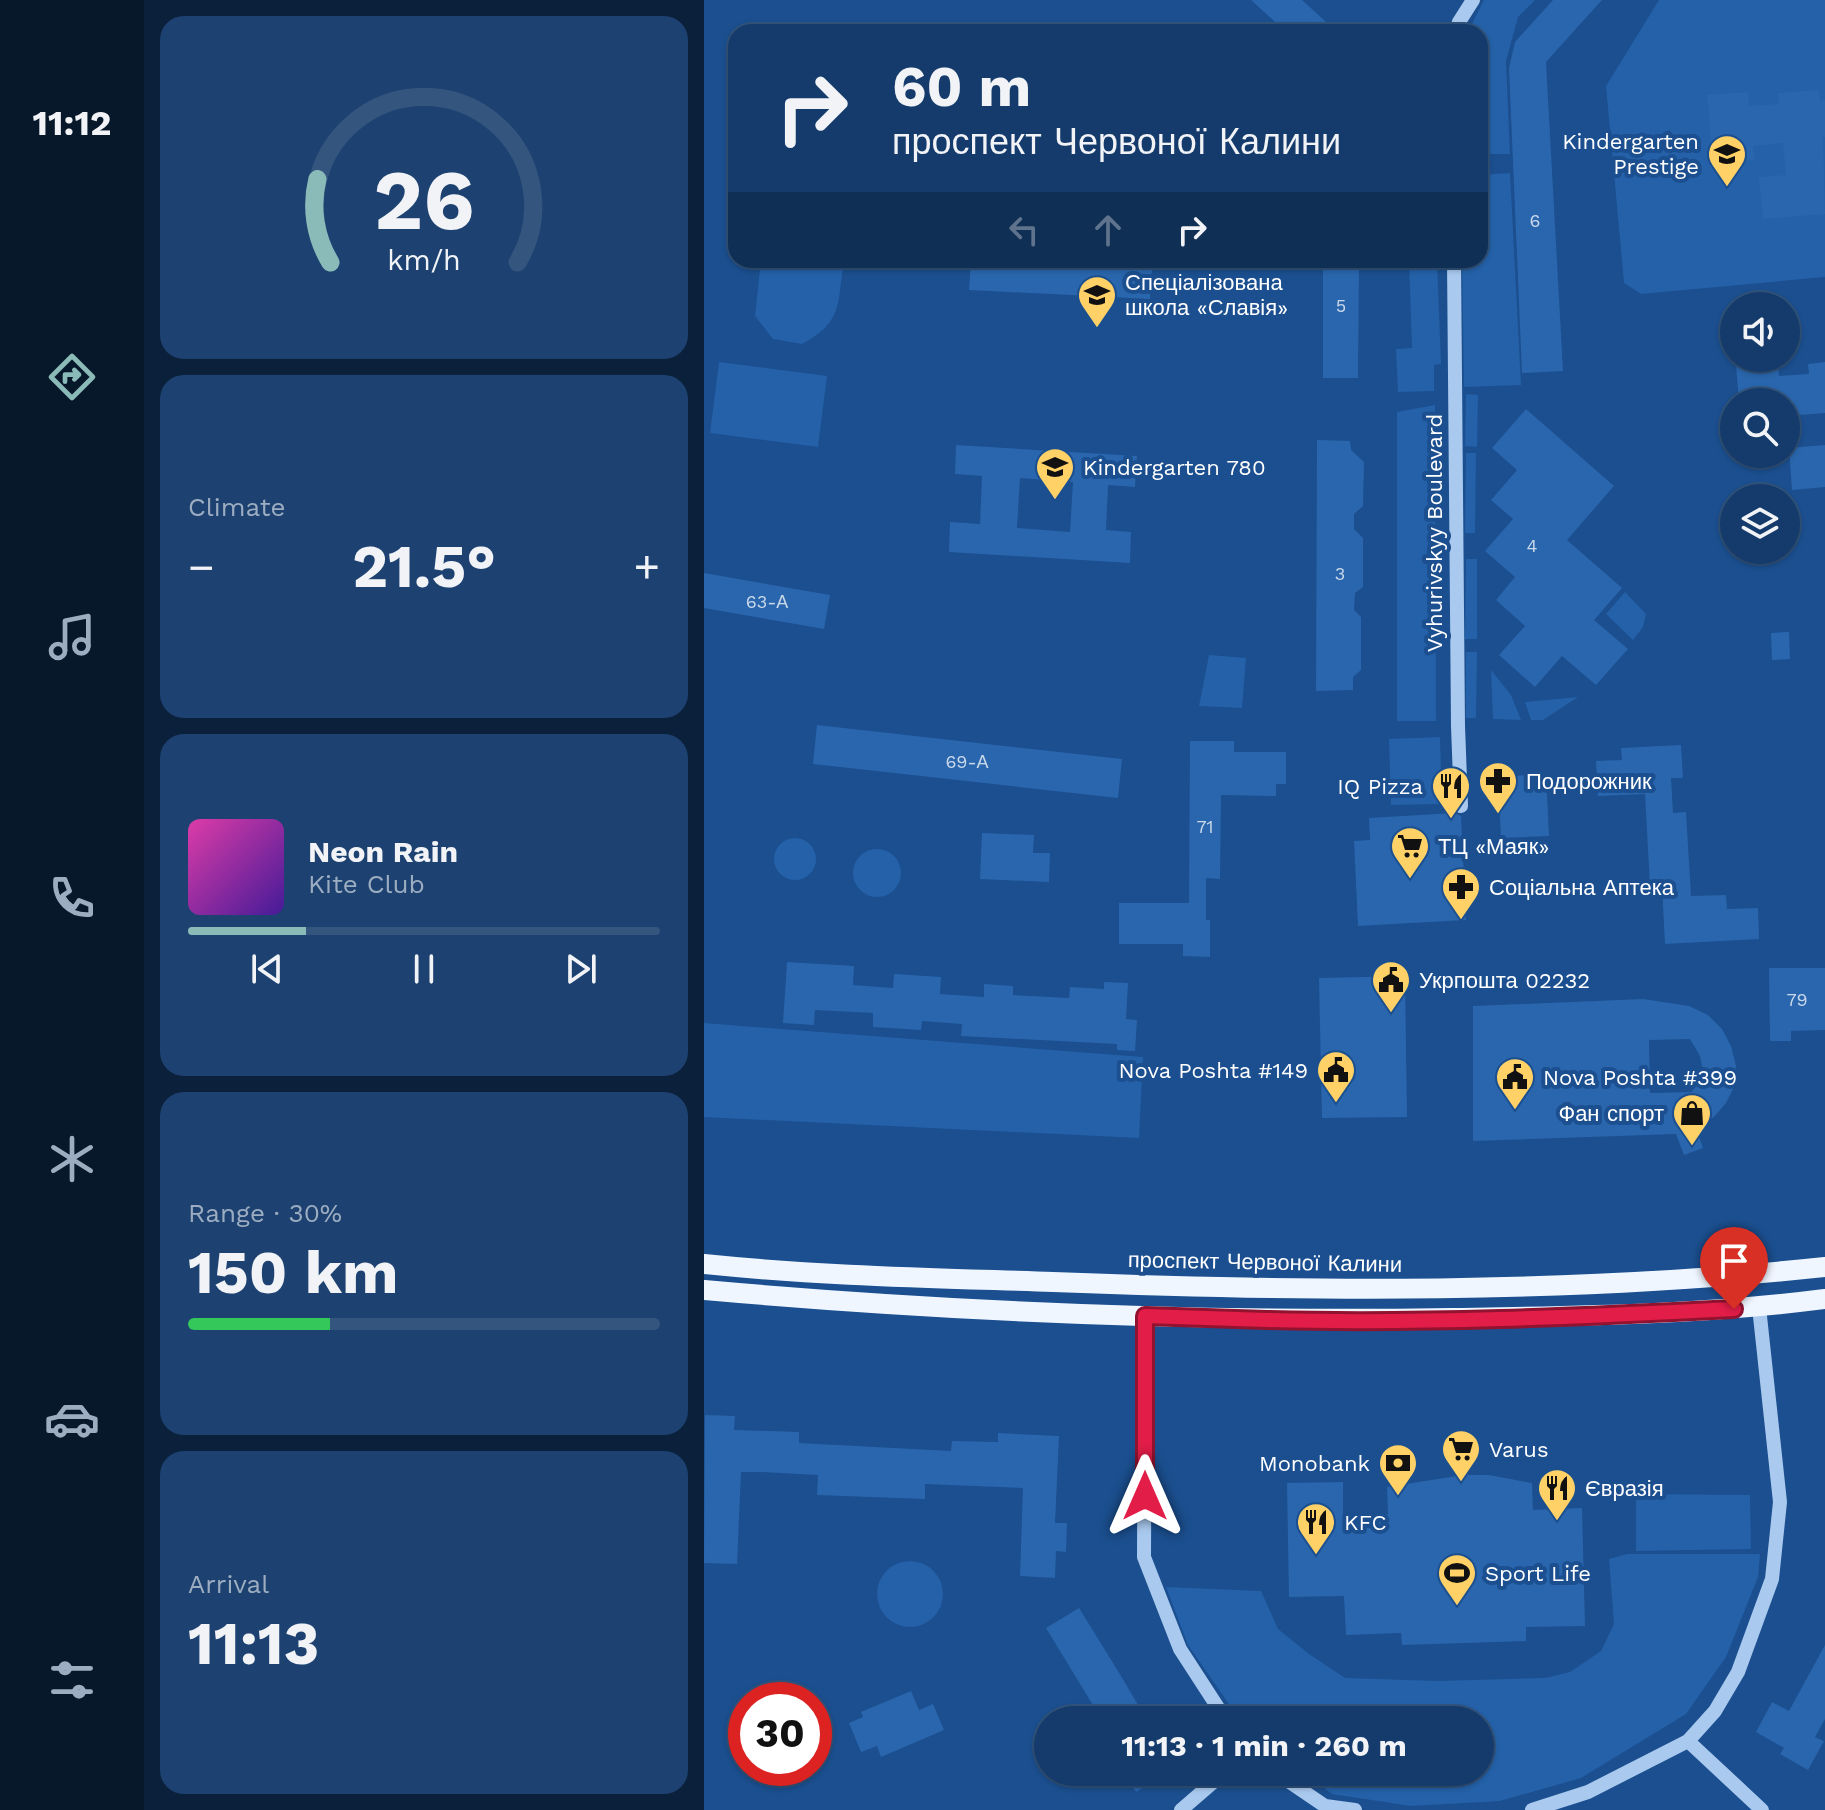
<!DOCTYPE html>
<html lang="en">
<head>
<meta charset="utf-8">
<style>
  body { margin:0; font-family:"Work Sans",sans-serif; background:#1d4271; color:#f1f3f6; height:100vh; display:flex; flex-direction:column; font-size:30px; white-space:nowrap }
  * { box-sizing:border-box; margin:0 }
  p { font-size:26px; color:#9dadc1 }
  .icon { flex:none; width:44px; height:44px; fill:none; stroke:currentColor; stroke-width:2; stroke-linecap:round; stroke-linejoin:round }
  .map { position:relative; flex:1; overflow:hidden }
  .sheet { display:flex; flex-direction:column; gap:16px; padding:16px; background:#0b203b; width:560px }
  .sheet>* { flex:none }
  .top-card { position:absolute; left:24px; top:24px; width:760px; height:244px; border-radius:24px; box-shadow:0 2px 6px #0004,0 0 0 2px #33557e; background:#143b6b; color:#f1f3f6; overflow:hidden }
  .buttons { position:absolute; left:1016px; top:292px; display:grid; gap:16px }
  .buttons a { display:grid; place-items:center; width:80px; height:80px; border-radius:50%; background:#143b6b; box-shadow:0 2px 6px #0004,0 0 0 2px #33557e; font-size:40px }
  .speed { position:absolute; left:24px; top:1682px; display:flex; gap:16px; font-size:40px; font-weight:700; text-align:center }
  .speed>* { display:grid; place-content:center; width:104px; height:104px; border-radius:50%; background:#143b6b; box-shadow:0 2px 6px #0004,0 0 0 2px #33557e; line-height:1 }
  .speed .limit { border:12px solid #d22; background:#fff; color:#111 }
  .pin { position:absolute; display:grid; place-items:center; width:68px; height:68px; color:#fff; margin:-82px -34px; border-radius:50% 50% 50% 0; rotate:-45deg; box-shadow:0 0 8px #0007 }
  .pin .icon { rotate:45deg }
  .me { position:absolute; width:88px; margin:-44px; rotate:0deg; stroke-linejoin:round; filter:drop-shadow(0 0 6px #0008) }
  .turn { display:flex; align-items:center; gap:28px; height:168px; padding:0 32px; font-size:36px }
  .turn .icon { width:104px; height:104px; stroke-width:2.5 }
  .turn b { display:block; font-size:56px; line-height:68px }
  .lanes { display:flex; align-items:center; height:76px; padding:0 32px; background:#0003; justify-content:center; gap:40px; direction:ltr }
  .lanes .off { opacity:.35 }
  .big { font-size:60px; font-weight:700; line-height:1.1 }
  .sheet .card { flex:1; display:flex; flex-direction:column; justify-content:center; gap:12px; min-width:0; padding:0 28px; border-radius:24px; background:#1d4271 }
  .sheet .dial { align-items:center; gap:0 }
  .dial svg { height:208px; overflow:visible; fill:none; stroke:#33557e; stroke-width:7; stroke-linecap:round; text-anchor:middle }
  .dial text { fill:#f1f3f6; stroke:none }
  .song { display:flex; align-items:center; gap:24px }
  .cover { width:96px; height:96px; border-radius:12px; background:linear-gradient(135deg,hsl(320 70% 55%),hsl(260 70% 35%)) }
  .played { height:8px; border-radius:4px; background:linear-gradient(90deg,#8bbbb9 25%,#33557e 25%) }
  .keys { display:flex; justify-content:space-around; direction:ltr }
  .heat { display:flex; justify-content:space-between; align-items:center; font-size:44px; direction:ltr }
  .charge { height:12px; border-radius:6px; background:linear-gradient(90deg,#34c759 30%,#33557e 0) }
  .trip { position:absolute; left:330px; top:1706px; width:460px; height:80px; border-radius:40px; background:#143b6b; box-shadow:0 2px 6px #0004,0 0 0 2px #33557e; font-weight:700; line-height:80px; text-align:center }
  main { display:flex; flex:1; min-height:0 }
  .dock { display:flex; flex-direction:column; width:144px; justify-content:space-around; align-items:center; background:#08182b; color:#9dadc1 }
  .dock .icon { width:56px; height:56px }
  .dock .selected { color:#8bbbb9 }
  .dock b { font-size:36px; color:#f1f3f6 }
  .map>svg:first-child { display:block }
</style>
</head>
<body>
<main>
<nav class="dock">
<b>11:12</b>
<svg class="icon selected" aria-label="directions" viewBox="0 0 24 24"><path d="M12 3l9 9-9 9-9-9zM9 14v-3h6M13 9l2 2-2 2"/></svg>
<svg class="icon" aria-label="music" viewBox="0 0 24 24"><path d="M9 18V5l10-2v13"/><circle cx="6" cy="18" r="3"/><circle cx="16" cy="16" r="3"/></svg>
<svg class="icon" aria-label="phone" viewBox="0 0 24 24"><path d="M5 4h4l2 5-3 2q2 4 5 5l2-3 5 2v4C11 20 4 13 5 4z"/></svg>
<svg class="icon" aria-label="climate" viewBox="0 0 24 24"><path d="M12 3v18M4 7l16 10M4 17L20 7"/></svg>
<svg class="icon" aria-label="car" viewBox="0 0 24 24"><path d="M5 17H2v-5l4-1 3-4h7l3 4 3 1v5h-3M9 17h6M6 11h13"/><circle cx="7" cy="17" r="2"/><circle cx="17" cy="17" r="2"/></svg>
<svg class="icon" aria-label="filters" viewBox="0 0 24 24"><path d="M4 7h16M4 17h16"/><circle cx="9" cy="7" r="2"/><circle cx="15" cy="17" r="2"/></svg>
</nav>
<section class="sheet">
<div class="card dial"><svg viewBox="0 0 100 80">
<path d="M14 69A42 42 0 1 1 86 69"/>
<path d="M14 69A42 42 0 0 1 9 37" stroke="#8bbbb9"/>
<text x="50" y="56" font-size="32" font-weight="700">26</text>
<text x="50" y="72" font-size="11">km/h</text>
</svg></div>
<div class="card"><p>Climate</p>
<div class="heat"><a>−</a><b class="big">21.5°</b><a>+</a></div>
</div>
<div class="card">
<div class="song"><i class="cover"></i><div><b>Neon Rain</b><p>Kite Club</p></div></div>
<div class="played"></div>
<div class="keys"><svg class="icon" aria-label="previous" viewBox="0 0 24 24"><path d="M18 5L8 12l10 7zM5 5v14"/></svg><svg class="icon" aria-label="pause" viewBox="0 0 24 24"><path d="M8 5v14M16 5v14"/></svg><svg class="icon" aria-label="next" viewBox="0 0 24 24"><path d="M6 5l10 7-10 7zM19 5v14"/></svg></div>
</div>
<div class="card"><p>Range · 30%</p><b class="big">150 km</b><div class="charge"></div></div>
<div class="card"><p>Arrival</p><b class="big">11:13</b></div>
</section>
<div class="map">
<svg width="1121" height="1810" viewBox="0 0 1121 1810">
  <rect width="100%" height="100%" fill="#1b4f8f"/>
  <g fill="#2461a8">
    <path d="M 780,0 L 831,0 L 814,17 L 802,61 L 806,154 L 776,154 L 776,32 L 764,32 Z"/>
    <path d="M 955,0 L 1121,0 L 1121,277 L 937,294 L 920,283 L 902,86 Z"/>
    <path d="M 806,173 L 817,385 L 760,387 L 758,260 L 776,260 L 776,175 Z"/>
    <path d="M 57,260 L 140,260 C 133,303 140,322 98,344 L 69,339 L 51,316 Z"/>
    <path d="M 705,260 L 733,260 L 737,364 L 730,365 L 730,391 L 694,392 L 692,349 L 708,348 Z"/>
    <path d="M 15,362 L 123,376 L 114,447 L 6,433 Z"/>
    <path d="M 762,394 L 774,395 L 773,447 L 761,446 Z"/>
    <path d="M 731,405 L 732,721 L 693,721 L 693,412 Z"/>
    <path d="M 762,453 L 772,453 L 771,533 L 761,533 Z"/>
    <path d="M 762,559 L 773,559 L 773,639 L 761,639 Z"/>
    <path d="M 921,592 L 942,614 L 939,627 L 929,640 L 902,614 Z"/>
    <path d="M 762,652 L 773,652 L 772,718 L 762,718 Z"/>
    <path d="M 505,655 L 542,658 L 538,708 L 495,706 Z"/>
    <path d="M 787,670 L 807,695 L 817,720 L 789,719 Z"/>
    <path d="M 874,697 L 839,720 L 827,720 L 821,702 Z"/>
    <path d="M 736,737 L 738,804 L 687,805 L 685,739 Z"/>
    <circle cx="91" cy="859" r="21"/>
    <circle cx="173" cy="873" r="24"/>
    <path d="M 0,1023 L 439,1057 L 435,1138 L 0,1117 Z"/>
    <path d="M 932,1494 L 1046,1495 L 1047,1549 L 932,1551 Z"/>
    <path d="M 923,1554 L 1056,1554 L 1054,1577 L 1022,1657 L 982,1714 L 877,1778 L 796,1801 L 707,1806 L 628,1794 L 599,1772 L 776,1772 L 776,1720 L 536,1720 L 484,1645 L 462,1587 L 557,1591 L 574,1629 L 605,1654 L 641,1678 L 734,1681 L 841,1678 L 866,1672 L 897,1651 L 910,1624 L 905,1559 Z"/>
    <circle cx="206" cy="1594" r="33"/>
  </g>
  <g fill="#2a66ad" fill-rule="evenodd">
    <path d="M 547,0 L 598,0 L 633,32 L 582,32 Z"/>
    <path d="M 849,0 L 898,0 L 842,62 L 859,371 L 818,373 L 805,68 L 811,42 Z"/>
    <path d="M 1115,90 L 1116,101 L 1121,100 L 1121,137 L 1119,137 L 1121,214 L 1059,219 L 1055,177 L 1082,175 L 1079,143 L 1049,146 L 1051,160 L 1009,163 L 1003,95 L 1044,92 L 1045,106 L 1075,104 L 1074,93 Z"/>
    <path d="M 267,260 L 331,260 L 331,263 L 384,266 L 384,260 L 422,260 L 422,266 L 448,268 L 446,299 L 265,290 Z"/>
    <path d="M 619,260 L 655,260 L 654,378 L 619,378 Z"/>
    <path d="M 1074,362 L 1075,376 L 1105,374 L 1104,364 L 1121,362 L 1121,413 L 1082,416 L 1082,402 L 1035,402 L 1032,365 Z"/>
    <path d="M 822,409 L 910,486 L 863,540 L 918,588 L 890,620 L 924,649 L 892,685 L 858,656 L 831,687 L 795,655 L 821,626 L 792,600 L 811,577 L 781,551 L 809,519 L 787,500 L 813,470 L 788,448 Z"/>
    <path d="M 613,440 L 646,441 L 647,450 L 660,462 L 659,506 L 650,514 L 650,529 L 659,538 L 659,587 L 651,593 L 650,610 L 657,617 L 657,670 L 649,677 L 649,690 L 612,691 Z"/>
    <path d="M 252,445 L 433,456 L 431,487 L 404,485 L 402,530 L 427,532 L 426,563 L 245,552 L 246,522 L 276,524 L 278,476 L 251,474 ZM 316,478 L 369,482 L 366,532 L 313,528 Z"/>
    <path d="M 1121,445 L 1121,487 L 1088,490 L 1085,448 Z"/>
    <path d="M 0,573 L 126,595 L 120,629 L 0,608 Z"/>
    <path d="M 1085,632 L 1086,659 L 1068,660 L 1067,633 Z"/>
    <path d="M 113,725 L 418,759 L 414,798 L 109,764 Z"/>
    <path d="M 486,741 L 530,741 L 530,752 L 582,752 L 582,784 L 572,784 L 572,796 L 517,795 L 516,879 L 502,878 L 502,920 L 506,920 L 506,957 L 479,956 L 479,944 L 415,944 L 415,903 L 485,903 Z"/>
    <path d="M 977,745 L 979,778 L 967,778 L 969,813 L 982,812 L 987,896 L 1022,895 L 1023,909 L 1054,908 L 1055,939 L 961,944 L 958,885 L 946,886 L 941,794 L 894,796 L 892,761 L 918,760 L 917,748 Z"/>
    <path d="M 842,774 L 845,836 L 797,838 L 794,777 Z"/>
    <path d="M 750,813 L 757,816 L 762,920 L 654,926 L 650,841 L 666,840 L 665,818 Z"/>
    <path d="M 278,833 L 330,835 L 329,853 L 346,853 L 345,882 L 276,879 Z"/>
    <path d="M 83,962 L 150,966 L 149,985 L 189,988 L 190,974 L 237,977 L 236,994 L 280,997 L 280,984 L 309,986 L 309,995 L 365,998 L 366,987 L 400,989 L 400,982 L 424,983 L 422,1019 L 433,1020 L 431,1051 L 413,1050 L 413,1044 L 257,1036 L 258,1024 L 218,1021 L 217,1030 L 169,1027 L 169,1013 L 111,1010 L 110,1025 L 79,1023 Z"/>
    <path d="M 1065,968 L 1121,968 L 1121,1030 L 1087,1031 L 1087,1041 L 1066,1041 Z"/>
    <path d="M 701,976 L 703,1117 L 618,1118 L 615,978 Z"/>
    <path d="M 939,999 L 985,1006 L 1004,1015 L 1018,1029 L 1027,1046 L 1032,1066 L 1030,1087 L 1022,1103 L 1010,1117 L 992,1128 L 999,1148 L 980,1155 L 972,1134 L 769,1141 L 769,1006 ZM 986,1039 L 996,1056 L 998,1066 L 997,1075 L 988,1092 L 946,1093 L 945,1040 Z"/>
    <path d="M 1,1415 L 31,1416 L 30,1430 L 95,1432 L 95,1443 L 247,1451 L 248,1441 L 294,1442 L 294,1433 L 355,1436 L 351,1523 L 363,1523 L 362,1552 L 352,1551 L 351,1578 L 316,1576 L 319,1488 L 221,1484 L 221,1499 L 113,1495 L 114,1475 L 57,1472 L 37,1472 L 33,1564 L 0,1563 Z"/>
    <path d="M 759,1475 L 785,1475 L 828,1483 L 829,1510 L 878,1508 L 881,1626 L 822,1627 L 822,1641 L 698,1645 L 697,1633 L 642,1635 L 640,1596 L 585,1597 L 583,1483 L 639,1482 L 639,1516 L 684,1514 L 683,1487 Z"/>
    <path d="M 375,1608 L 414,1671 L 443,1720 L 398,1720 L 342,1628 Z"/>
    <path d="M 1121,1645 L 1121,1719 L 1111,1737 L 1120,1741 L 1104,1770 L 1076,1754 L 1080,1748 L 1052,1732 L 1068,1702 L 1085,1711 Z"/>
    <path d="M 207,1691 L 215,1710 L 229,1704 L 240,1730 L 177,1757 L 173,1746 L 157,1752 L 145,1723 L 159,1717 L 157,1712 Z"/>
    <path d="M 420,1772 L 464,1772 L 432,1792 Z"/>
  </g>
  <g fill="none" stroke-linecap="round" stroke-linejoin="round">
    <g stroke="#a9c9ee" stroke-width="14">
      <path d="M 752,32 L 755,22 L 769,0"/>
      <path d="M 750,260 L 754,726 L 757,806"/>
      <path d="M 441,1316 L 440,1557 L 476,1649 L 522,1720"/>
      <path d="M 984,1741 L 1058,1810"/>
      <path d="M 571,1772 L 621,1806 L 651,1810"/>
      <path d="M 477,1810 L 521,1772"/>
      <path d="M 828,1810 L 884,1792 L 984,1741 L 1011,1711 L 1034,1672 L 1068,1579 L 1076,1502 L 1055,1307"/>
    </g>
    <g stroke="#f0f6ff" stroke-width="20">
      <path d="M 0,1264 C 116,1276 233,1278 349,1282 C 606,1292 865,1294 1121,1267"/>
      <path d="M 0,1290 C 248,1312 498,1322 748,1318 C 872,1316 997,1315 1121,1299"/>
    </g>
  </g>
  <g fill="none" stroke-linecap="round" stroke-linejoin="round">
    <defs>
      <path id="route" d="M 441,1496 L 441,1316 C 482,1317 522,1319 563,1320 C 718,1324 875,1317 1030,1309"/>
    </defs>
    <use href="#route" stroke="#92132f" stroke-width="20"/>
    <use href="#route" stroke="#e11d48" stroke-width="14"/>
  </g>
  <defs>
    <symbol id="school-pin" viewBox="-11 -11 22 30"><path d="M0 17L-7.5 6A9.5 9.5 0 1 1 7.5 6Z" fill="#ffd166" stroke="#1b4f8f"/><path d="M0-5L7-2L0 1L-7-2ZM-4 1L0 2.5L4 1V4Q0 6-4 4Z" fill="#111"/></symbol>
    <symbol id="pharmacy-pin" viewBox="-11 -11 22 30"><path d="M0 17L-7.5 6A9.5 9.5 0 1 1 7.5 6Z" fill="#ffd166" stroke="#1b4f8f"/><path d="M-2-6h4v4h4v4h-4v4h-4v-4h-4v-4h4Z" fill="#111"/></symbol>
    <symbol id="restaurant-pin" viewBox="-11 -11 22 30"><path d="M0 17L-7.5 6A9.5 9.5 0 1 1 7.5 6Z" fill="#ffd166" stroke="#1b4f8f"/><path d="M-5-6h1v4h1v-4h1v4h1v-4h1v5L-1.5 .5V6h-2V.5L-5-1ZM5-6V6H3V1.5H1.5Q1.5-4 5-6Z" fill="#111"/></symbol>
    <symbol id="supermarket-pin" viewBox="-11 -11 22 30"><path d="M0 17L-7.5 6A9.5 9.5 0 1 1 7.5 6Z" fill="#ffd166" stroke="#1b4f8f"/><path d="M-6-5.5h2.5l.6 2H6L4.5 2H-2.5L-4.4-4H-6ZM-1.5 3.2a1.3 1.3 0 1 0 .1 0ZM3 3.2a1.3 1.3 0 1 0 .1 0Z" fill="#111"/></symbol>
    <symbol id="civic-pin" viewBox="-11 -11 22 30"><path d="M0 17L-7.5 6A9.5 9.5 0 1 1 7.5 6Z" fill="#ffd166" stroke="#1b4f8f"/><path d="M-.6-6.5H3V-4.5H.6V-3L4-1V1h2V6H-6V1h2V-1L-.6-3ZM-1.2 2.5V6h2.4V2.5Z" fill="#111"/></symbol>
    <symbol id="shop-pin" viewBox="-11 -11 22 30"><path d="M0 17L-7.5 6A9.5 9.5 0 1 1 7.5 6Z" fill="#ffd166" stroke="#1b4f8f"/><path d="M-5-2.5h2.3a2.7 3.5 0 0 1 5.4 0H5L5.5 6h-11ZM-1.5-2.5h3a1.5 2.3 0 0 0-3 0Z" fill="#111"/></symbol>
    <symbol id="bank-pin" viewBox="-11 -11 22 30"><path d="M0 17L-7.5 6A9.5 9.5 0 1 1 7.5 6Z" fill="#ffd166" stroke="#1b4f8f"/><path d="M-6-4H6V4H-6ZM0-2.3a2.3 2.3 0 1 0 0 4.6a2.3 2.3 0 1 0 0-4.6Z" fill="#111"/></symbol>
    <symbol id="stadium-pin" viewBox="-11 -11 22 30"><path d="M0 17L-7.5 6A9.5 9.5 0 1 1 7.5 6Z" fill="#ffd166" stroke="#1b4f8f"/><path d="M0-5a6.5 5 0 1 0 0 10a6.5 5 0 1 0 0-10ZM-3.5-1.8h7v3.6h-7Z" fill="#111"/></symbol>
  </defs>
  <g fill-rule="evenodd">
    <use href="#school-pin" x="1001" y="132" width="44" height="60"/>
    <use href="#school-pin" x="371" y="273" width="44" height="60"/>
    <use href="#school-pin" x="329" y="445" width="44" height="60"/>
    <use href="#pharmacy-pin" x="772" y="759" width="44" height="60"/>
    <use href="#restaurant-pin" x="725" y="764" width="44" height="60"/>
    <use href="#supermarket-pin" x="684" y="824" width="44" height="60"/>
    <use href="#pharmacy-pin" x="735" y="865" width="44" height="60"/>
    <use href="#civic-pin" x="665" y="958" width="44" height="60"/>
    <use href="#civic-pin" x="610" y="1048" width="44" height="60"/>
    <use href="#civic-pin" x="789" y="1055" width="44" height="60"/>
    <use href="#shop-pin" x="966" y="1091" width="44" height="60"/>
    <use href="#supermarket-pin" x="735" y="1427" width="44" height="60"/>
    <use href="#bank-pin" x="672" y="1441" width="44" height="60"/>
    <use href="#restaurant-pin" x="831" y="1466" width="44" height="60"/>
    <use href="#restaurant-pin" x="590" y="1500" width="44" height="60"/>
    <use href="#stadium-pin" x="731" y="1551" width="44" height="60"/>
  </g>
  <g text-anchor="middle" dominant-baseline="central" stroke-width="8" stroke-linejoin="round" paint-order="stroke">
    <g font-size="18" fill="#cad9ea">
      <text x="831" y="220">6</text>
      <text x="637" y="305">5</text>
      <text x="828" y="545">4</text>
      <text x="636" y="573">3</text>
      <text x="63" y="601">63-А</text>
      <text x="263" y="761">69-А</text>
      <text x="501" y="826">71</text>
      <text x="1093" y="999">79</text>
    </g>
    <g font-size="22" fill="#fff" stroke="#1b4f8f" text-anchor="start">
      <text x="995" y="141" text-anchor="end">Kindergarten<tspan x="995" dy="25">Prestige</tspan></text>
      <text x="421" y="282">Спеціалізована<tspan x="421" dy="25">школа «Славія»</tspan></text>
      <text x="379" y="467">Kindergarten 780</text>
      <text x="822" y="781">Подорожник</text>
      <text x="719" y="786" text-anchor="end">IQ Pizza</text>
      <text x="734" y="846">ТЦ «Маяк»</text>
      <text x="785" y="887">Соціальна Аптека</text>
      <text x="715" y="980">Укрпошта 02232</text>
      <text x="604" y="1070" text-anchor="end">Nova Poshta #149</text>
      <text x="839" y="1077">Nova Poshta #399</text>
      <text x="960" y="1113" text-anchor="end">Фан спорт</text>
      <text x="785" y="1449">Varus</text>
      <text x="666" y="1463" text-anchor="end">Monobank</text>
      <text x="881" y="1488">Євразія</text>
      <text x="640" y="1522">KFC</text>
      <text x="781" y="1573">Sport Life</text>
    </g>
    <g font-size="22" fill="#fff" stroke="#1b4f8f">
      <text transform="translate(730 533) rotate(-90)">Vyhurivskyy Boulevard</text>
      <text transform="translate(561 1262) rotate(1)">проспект Червоної Калини</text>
    </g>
  </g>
</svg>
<div class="buttons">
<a><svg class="icon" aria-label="sound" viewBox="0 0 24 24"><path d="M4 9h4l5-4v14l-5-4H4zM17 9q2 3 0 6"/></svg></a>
<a><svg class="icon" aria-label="search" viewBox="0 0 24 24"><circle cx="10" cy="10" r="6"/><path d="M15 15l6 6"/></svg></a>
<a><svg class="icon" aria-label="layers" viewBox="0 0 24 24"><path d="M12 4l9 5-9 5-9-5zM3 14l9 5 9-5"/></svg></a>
</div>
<div class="speed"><div class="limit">30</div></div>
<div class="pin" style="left:1030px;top:1309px;background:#d93025"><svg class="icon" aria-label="arrive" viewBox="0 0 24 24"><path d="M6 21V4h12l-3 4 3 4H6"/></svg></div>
<svg class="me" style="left:441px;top:1496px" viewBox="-20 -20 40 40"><path d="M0-17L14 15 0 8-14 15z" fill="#e11d48" stroke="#fff" stroke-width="4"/></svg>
<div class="trip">11:13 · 1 min · 260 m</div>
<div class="top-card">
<div class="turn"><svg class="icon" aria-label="right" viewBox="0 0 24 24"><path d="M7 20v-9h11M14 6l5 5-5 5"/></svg><div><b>60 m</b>проспект Червоної Калини</div></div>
<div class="lanes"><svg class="icon off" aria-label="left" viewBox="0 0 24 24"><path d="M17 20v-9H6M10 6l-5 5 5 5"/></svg><svg class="icon off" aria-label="ahead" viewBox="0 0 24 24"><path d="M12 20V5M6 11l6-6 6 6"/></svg><svg class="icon" aria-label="right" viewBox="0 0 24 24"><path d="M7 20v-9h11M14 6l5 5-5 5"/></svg></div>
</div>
</div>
</main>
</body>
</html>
